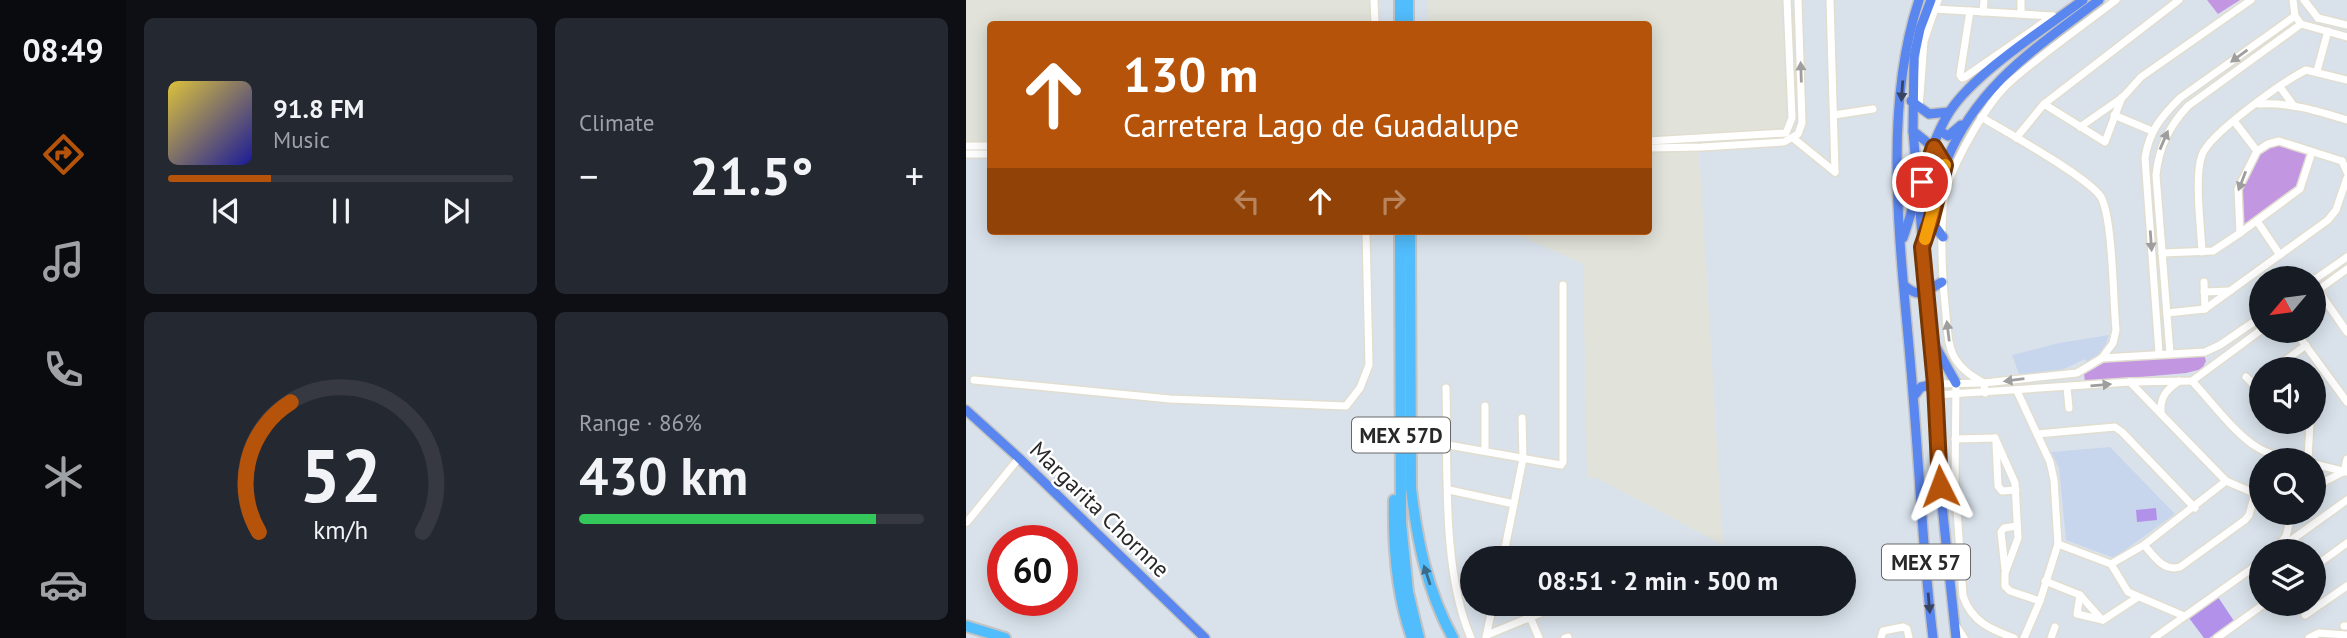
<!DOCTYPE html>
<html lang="en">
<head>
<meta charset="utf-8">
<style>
  body { margin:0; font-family:"PT Sans",sans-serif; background:#242831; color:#f1f3f6; height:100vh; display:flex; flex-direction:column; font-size:26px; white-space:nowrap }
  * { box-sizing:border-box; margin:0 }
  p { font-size:23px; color:#9ea1a6 }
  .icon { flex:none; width:38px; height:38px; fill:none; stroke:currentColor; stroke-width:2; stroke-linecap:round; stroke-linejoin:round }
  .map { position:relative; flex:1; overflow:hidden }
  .sheet { display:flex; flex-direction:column; gap:18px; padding:18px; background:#0d0f14; width:840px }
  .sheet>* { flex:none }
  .banner { position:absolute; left:21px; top:21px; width:665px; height:214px; border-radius:7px; box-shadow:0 4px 18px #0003; background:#b45309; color:#fff; overflow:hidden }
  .needle { width:46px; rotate:241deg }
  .tools { position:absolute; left:1283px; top:266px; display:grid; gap:14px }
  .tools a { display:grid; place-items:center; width:77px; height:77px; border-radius:50%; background:#171b24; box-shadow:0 4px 18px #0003; font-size:35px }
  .speed { position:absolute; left:21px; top:525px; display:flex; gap:14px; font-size:35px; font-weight:700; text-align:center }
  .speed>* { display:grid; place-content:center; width:91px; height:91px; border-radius:50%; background:#171b24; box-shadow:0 4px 18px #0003; line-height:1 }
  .speed .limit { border:10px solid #d22; background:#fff; color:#111 }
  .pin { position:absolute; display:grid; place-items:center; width:60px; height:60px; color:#fff; margin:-30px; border:4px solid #fff; border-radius:50%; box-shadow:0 2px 7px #0007 }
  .me { position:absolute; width:77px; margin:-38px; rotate:357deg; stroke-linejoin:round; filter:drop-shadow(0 0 5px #0008) }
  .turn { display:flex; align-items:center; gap:24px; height:147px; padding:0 21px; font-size:32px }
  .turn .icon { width:91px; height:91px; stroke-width:2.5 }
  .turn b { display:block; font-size:49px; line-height:60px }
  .lanes { display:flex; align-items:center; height:66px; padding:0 21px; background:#0003; justify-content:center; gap:35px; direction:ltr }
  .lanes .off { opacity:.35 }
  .big { font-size:52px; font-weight:700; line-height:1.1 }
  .sheet .card { flex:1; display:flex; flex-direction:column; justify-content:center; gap:10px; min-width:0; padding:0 24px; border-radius:10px; background:#242831 }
  .sheet .dial { align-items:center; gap:0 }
  .dial svg { height:182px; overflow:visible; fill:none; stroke:#363941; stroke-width:7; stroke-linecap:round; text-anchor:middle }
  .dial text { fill:#f1f3f6; stroke:none }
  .song { display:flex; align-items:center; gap:21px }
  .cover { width:84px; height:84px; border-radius:10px; background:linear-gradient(135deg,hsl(50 70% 55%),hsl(240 70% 35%)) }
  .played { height:7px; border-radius:4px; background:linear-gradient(90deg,#b45309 30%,#363941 30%) }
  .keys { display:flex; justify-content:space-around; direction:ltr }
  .heat { display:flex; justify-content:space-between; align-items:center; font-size:38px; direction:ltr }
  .charge { height:10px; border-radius:5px; background:linear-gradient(90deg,#34c759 86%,#363941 0) }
  .sheet .tiles { flex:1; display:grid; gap:18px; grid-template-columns:repeat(2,1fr) }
  .trip { position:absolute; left:494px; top:546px; width:396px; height:70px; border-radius:35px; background:#171b24; box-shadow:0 4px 18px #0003; font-weight:700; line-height:70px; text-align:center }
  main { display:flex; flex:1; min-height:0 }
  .tab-bar { display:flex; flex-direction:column; width:126px; justify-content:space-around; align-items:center; background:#090b0e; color:#9ea1a6 }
  .tab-bar .icon { width:49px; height:49px }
  .tab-bar .current { color:#b45309 }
  .tab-bar b { font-size:32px; color:#f1f3f6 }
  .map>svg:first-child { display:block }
</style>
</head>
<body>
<main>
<nav class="tab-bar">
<b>08:49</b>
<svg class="icon current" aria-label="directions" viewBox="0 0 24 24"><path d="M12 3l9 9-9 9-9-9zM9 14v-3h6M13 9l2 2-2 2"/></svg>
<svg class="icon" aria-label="music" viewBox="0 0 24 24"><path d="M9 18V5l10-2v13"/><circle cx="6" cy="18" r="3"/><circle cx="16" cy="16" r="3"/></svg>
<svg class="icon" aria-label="phone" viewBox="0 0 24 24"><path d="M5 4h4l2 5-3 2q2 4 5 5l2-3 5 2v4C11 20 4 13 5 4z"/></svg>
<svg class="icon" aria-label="climate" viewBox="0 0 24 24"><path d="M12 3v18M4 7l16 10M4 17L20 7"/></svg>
<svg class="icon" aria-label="car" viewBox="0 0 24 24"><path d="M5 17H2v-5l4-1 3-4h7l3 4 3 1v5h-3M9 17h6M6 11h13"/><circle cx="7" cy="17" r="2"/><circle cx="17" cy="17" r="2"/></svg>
</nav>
<section class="sheet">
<div class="tiles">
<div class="card">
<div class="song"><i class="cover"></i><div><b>91.8 FM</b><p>Music</p></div></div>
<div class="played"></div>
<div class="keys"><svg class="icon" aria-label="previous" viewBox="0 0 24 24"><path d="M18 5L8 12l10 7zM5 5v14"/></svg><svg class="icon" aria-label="pause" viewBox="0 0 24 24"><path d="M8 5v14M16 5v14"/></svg><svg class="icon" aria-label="next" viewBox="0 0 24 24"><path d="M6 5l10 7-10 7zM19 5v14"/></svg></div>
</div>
<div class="card"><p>Climate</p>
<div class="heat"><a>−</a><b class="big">21.5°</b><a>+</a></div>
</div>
<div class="card dial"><svg viewBox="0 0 100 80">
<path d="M14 69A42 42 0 1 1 86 69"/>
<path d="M14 69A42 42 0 0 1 28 12" stroke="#b45309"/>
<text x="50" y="56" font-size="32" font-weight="700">52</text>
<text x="50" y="72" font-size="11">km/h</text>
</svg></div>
<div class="card"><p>Range · 86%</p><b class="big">430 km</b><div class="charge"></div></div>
</div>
</section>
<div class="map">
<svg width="1381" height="638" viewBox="0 0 1381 638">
  <rect width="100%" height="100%" fill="#d9e2eb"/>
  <g fill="#e1e3da">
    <path d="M 0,0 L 405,0 L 405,24 L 24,24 L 24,143 L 0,141 Z"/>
    <path d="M 462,0 L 815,0 L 821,125 L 818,129 L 683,136 L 682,24 L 462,24 Z"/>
    <path d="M 733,150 L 757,545 L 631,478 L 621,478 L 617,264 L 543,231 L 682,231 L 683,152 Z"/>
  </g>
  <g fill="#c8d6ed">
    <path d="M 1143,335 L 1138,349 L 1133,355 L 1121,363 L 1119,359 L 1096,370 L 1075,374 L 1053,374 L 1046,355 L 1093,343 Z"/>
    <path d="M 1144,447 L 1209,514 L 1148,558 L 1100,540 L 1093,468 L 1085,452 Z"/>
  </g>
  <g fill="#c396e2">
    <path d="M 1241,0 L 1274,0 L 1252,14 Z"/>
    <path d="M 1313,143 L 1343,153 L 1334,186 L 1278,226 L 1275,192 L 1291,155 L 1303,146 Z"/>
    <path d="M 1238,355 L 1240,361 L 1236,369 L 1220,373 L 1119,382 L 1118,374 L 1139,362 Z"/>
  </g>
  <g fill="#b191e9">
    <path d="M 1190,508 L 1191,520 L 1171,522 L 1170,510 Z"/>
    <path d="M 1252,597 L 1268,621 L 1243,638 L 1238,638 L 1223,618 Z"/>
  </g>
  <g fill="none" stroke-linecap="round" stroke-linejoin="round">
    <defs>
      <g id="minor">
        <path d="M 408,0 L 409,24"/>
        <path d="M 864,0 L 869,172"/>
        <path d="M 1327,0 L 1329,16 L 1335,24 L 1381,37"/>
        <path d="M 1338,0 L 1352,18"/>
        <path d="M 969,9 L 1087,16"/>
        <path d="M 1004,11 L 994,75 L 996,78 L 999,77 L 1087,16 L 1090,20"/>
        <path d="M 1017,12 L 1018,0"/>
        <path d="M 1055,13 L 1055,0"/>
        <path d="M 1352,18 L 1381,25"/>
        <path d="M 1351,71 L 1362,31"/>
        <path d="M 1314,87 L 1328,106"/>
        <path d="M 1078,104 L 1139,142 L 1156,97"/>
        <path d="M 1293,104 C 1323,102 1352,111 1381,120"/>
        <path d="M 953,108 L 958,41 L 972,0"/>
        <path d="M 868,115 L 907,109"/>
        <path d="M 1148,115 L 1186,131"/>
        <path d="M 1015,117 C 1039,131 1122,177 1135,197 C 1147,219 1147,301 1150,330 L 1147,343 L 1136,358"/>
        <path d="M 1268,121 L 1291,151"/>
        <path d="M 1114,127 L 1157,97 L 1175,77 L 1285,0"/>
        <path d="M 827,138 L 869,172"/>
        <path d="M 1050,138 L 1078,104 L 1213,0"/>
        <path d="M 682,141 L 820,133 L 826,118 L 821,0"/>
        <path d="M 0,146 L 24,146"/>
        <path d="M 682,148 L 736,147 L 818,142 L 832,134 L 836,123 L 832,0"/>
        <path d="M 0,154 L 24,154"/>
        <path d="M 1376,161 L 1381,172"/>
        <path d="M 1291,221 L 1314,255"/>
        <path d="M 1274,233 L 1272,189 L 1291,151 L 1302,144 L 1313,141 L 1376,161"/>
        <path d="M 1236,252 C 1235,228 1228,176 1236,155 C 1243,134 1318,81 1340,70 L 1381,80"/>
        <path d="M 1196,253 L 1247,251 L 1274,233 L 1334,189 L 1346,152"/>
        <path d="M 1348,280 L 1381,257"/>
        <path d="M 1238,282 L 1239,309"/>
        <path d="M 1352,290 L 1381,332"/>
        <path d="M 1238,292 L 1264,291"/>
        <path d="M 1348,293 L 1381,269"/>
        <path d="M 1201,313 L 1239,309 L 1362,220 L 1370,210 L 1381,178"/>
        <path d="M 1329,331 L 1381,402"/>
        <path d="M 1193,353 L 1179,158 C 1183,131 1195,117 1214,98 L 1329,16"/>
        <path d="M 1204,353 L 1190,175 C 1193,147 1203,126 1222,106 L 1335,24"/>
        <path d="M 1308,369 L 1340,345"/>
        <path d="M 1280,377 L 1295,392"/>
        <path d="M 8,380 L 204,399 L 380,406 L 394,388 L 403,365 L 400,231"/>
        <path d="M 1226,381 C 1246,402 1270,436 1294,449 C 1306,456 1319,457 1332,460"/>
        <path d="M 1164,382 L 1260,481 L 1295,496"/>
        <path d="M 990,383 L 989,481 L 997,596 C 1006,622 1024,629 1048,638"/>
        <path d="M 969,384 L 1018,383 L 1111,373 L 1136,358 L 1239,352 L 1254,345 L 1295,317"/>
        <path d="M 1101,387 L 1103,408"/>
        <path d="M 480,388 C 482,463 475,570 505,638"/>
        <path d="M 1051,391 L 1084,462 L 1088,480 L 1092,544 L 1074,601 L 1058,638"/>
        <path d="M 1019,393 L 1018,383 C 979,363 983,343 979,304 C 976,276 973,212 981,186 C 991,157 1021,102 1044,82 C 1077,53 1115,27 1150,0"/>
        <path d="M 969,395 L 1164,382 L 1226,381 L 1295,330"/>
        <path d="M 519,406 L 519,451"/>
        <path d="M 1195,413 C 1194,397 1200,390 1213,381"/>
        <path d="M 1071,434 L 1149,427 L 1156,432 L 1229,508"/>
        <path d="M 1029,438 L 1049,483 L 1052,538 L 1039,573 L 1039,586 L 1044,591 L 1074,601"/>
        <path d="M 989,439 L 1029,438"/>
        <path d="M 1030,443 L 1032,486 L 1036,491 L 1050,490"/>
        <path d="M 482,445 L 595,465 L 597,462 L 597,285"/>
        <path d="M 1342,460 L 1344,422"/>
        <path d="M 1348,464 L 1381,472"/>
        <path d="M 1378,472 L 1381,459"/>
        <path d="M 1348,487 L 1377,472"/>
        <path d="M 483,490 L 548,504"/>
        <path d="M 1,522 L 53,458"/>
        <path d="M 1092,544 L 1145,564 L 1162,592 L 1218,616"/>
        <path d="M 1178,545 C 1188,556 1197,572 1214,567 L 1279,520 L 1283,515 L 1289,494"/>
        <path d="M 1312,547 L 1320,536 L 1326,513"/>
        <path d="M 1310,551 L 1381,500"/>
        <path d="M 537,558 L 557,459 L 556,418"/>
        <path d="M 1145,564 L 1178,545 L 1260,481"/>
        <path d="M 1348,567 L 1381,543"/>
        <path d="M 1039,569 L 1035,532 L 1038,528 L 1051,526"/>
        <path d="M 1079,581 L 1114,595 L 1136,620"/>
        <path d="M 1114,595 L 1111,614 L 1137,620 L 1172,597"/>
        <path d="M 1339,615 L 1381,586"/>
        <path d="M 564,617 L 573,638"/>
        <path d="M 989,624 L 998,638"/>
        <path d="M 1378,626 L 1381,626"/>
        <path d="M 521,635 L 597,604"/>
        <path d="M 520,637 L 527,604"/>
        <path d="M 599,638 L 602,637"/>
        <path d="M 915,638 L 917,631 L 937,627 L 941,629 L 943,638"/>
        <path d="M 1085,638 L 1089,627"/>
        <path d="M 1188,638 L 1295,562"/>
        <path d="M 1251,638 L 1298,604"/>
        <path d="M 1343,638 L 1353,633 L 1381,635"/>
      </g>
      <g id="major">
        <path d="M 953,0 C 913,120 938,270 947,395 C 954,476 957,557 967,638"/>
        <path d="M 965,0 L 954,29 L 948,57 L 947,131 L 969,384 L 974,486 L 990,638"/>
        <path d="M 945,101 L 963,114 L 983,112"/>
        <path d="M 947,131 L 972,151 L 979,165"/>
        <path d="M 974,131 L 982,136 L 995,125"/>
        <path d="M 965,221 L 977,237"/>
        <path d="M 937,238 C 950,201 963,143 984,111 C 1011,71 1077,30 1117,0"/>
        <path d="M 957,245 C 966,218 970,188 980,162 C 1011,85 1070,48 1133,0"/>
        <path d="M 939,286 C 954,300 961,290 976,282"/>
        <path d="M 967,342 L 990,383"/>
        <path d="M 948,396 L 955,387 L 969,384"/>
        <path d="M 0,410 L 53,458 L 239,638"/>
        <path d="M 954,487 L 963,496 L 974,486"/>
      </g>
      <g id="highway">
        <path d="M 434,0 L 434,24"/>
        <path d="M 442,0 L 442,24"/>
        <path d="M 434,231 L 435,523 L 442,592 L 453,638"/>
        <path d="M 444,231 L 445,488 C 451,540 461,591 487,638"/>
        <path d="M 428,500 C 427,546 430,594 446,638"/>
        <path d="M 0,626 L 39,638"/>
      </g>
    </defs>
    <use href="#minor" stroke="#e1ddcf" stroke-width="10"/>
    <use href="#major" stroke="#c3c3c3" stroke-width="12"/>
    <use href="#highway" stroke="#c3c3c3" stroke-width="14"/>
    <use href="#minor" stroke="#fff" stroke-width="7"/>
    <use href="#major" stroke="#5a86ef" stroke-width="9"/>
    <use href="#highway" stroke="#52bdfd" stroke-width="10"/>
  </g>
  <defs><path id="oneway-solid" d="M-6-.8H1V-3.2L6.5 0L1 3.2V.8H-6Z" transform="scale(1.75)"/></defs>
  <g fill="#9e9e9e">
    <use href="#oneway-solid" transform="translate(1273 56) rotate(144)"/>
    <use href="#oneway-solid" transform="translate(835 72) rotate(-92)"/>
    <use href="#oneway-solid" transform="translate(1198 140) rotate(-67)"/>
    <use href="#oneway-solid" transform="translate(1276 181) rotate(111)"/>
    <use href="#oneway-solid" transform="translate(1185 241) rotate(86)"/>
    <use href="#oneway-solid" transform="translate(982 331) rotate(-97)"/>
    <use href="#oneway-solid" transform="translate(1048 380) rotate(173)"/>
    <use href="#oneway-solid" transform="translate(1135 385) rotate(-5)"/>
  </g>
  <g fill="#374464">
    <use href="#oneway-solid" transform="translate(936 91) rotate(94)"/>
    <use href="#oneway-solid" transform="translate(963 603) rotate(85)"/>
  </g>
  <use fill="#3b6b88" href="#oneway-solid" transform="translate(461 575) rotate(-108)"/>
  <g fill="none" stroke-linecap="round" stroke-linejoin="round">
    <defs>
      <path id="route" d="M 956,182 L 968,147 L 979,165 L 965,221 L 956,247 L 969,384 L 974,486"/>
    </defs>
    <use href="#route" stroke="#753606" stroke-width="18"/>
    <use href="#route" stroke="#b45309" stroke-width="12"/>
    <path stroke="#f59e0b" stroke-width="12" d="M 959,239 L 979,165"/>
  </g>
  <g text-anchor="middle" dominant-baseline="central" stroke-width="5" stroke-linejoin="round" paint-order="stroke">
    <g fill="#fff" stroke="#686868" stroke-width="2">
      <rect x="386" y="417.5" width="98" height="35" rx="5"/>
      <rect x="916" y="544.5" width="88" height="35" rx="5"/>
    </g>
    <g font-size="21" font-weight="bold" fill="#282828">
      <text x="435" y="435">MEX 57D</text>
      <text x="960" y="562">MEX 57</text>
    </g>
    <g font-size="23" fill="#282828" stroke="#fff">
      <text transform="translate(134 509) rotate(44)">Margarita Chornne</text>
    </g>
  </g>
</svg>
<div class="tools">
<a><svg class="needle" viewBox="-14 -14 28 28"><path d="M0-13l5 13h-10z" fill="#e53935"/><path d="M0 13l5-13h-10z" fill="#9ea1a6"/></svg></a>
<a><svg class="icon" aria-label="sound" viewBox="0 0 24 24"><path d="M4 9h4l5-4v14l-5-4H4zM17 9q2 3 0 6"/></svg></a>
<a><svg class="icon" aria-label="search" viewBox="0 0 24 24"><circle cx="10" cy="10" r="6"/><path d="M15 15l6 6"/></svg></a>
<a><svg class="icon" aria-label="layers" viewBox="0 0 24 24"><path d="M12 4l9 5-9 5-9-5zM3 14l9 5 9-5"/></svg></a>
</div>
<div class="speed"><div class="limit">60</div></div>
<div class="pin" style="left:956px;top:182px;background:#d93025"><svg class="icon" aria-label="arrive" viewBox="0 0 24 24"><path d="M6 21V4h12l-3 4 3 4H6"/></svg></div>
<svg class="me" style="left:974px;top:486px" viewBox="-20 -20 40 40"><path d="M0-17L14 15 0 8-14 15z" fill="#b45309" stroke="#fff" stroke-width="4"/></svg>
<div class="trip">08:51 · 2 min · 500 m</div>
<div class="banner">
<div class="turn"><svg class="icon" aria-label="ahead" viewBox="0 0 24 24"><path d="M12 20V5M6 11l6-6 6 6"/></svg><div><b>130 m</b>Carretera Lago de Guadalupe</div></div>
<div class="lanes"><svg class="icon off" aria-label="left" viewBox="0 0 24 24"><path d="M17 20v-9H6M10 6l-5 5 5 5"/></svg><svg class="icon" aria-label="ahead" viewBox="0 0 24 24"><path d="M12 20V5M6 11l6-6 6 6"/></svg><svg class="icon off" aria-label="right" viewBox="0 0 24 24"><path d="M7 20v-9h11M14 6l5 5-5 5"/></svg></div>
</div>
</div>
</main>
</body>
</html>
